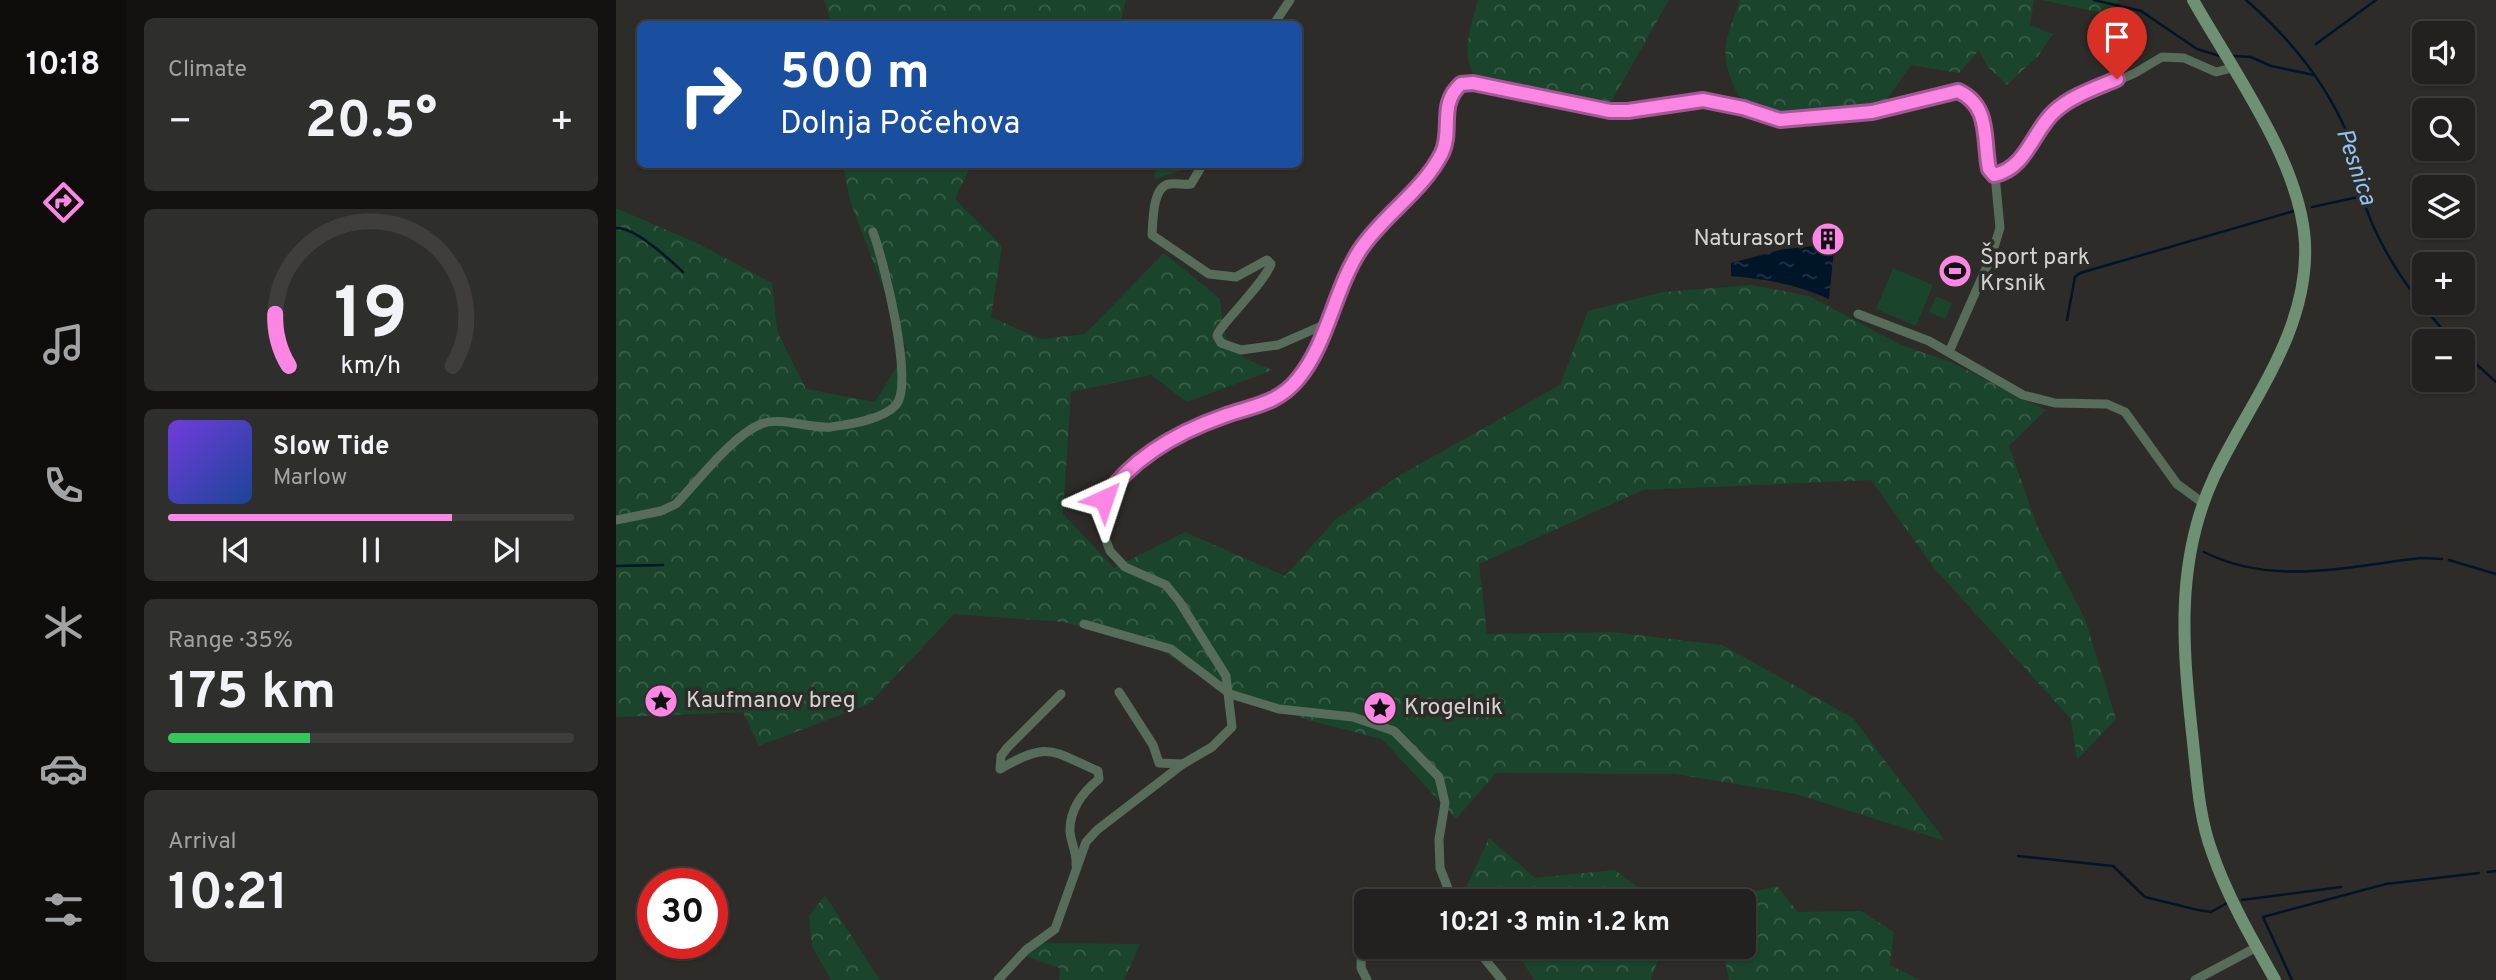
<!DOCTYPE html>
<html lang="en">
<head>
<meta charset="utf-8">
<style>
  body { margin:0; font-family:Overpass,sans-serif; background:#2e2e2c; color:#f1f3f6; height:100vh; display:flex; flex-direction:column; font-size:26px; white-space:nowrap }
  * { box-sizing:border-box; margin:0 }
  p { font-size:23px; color:#a2a3a4 }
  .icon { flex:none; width:38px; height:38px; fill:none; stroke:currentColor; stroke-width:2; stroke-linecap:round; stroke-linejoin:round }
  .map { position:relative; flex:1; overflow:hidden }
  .sheet { display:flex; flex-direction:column; gap:18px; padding:18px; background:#131211; width:490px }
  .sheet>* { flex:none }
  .top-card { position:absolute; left:21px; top:21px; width:665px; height:147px; border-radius:10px; box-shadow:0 2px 5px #0004,0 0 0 2px #3f3e3d; background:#1a4fa0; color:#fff; overflow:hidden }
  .controls { position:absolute; left:1796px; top:21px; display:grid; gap:14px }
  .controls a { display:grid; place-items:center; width:63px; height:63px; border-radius:10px; background:#22211f; box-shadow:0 2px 5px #0004,0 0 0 2px #3f3e3d; font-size:35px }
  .speed { position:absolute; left:21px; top:868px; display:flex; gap:14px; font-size:35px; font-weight:700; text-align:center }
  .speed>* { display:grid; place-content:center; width:91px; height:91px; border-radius:50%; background:#22211f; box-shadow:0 2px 5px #0004,0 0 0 2px #3f3e3d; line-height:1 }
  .speed .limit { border:10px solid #d22; background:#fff; color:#111 }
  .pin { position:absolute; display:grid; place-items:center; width:60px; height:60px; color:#fff; margin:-72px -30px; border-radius:50% 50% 50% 0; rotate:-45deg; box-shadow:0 0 7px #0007 }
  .pin .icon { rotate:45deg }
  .me { position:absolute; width:77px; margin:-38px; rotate:42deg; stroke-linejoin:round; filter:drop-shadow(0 0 5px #0008) }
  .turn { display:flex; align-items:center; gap:24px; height:147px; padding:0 28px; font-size:32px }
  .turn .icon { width:91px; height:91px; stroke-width:2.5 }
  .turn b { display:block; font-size:49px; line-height:60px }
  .big { font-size:52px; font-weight:700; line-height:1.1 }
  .sheet .tile { flex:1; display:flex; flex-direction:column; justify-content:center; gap:10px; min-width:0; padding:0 24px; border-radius:10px; background:#2e2e2c }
  .sheet .dial { align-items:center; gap:0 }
  .dial svg { height:182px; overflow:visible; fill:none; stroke:#3f3e3d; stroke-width:7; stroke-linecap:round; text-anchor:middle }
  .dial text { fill:#f1f3f6; stroke:none }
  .song { display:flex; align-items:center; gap:21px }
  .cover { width:84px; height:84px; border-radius:10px; background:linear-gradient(135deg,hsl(260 70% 55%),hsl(220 70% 35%)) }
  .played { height:7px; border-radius:4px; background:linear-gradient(90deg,#fc86e4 70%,#3f3e3d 70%) }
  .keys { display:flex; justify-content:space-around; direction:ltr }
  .heat { display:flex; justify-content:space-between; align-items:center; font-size:38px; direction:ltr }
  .charge { height:10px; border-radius:5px; background:linear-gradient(90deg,#34c759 35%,#3f3e3d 0) }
  .trip { position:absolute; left:738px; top:889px; width:402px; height:70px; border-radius:10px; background:#22211f; box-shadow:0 2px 5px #0004,0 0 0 2px #3f3e3d; font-weight:700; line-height:70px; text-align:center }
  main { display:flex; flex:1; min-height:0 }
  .dock { display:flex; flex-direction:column; width:126px; justify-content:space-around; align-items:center; background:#0e0d0c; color:#a2a3a4 }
  .dock .icon { width:49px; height:49px }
  .dock .current { color:#fc86e4 }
  .dock b { font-size:32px; color:#f1f3f6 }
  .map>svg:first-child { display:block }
</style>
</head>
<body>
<main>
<nav class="dock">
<b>10:18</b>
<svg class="icon current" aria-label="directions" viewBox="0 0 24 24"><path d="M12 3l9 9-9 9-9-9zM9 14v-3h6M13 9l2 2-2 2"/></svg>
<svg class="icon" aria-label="music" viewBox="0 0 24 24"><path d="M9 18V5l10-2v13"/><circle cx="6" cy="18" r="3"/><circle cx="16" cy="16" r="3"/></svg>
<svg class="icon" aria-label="phone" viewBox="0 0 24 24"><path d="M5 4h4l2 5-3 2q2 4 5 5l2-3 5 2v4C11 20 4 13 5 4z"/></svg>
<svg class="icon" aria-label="climate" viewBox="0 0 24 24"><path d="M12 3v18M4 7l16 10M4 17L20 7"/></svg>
<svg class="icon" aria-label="car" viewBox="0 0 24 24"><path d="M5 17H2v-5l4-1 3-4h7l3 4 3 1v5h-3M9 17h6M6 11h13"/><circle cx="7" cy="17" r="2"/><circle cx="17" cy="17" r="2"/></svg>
<svg class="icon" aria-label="filters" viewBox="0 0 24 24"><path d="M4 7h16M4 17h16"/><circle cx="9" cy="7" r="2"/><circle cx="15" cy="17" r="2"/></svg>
</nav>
<section class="sheet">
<div class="tile"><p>Climate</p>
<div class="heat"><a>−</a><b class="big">20.5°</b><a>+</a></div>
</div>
<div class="tile dial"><svg viewBox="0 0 100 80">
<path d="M14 69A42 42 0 1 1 86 69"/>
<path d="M14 69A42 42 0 0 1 8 46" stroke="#fc86e4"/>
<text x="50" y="56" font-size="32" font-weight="700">19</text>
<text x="50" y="72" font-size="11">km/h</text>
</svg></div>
<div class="tile">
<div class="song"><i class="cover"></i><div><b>Slow Tide</b><p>Marlow</p></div></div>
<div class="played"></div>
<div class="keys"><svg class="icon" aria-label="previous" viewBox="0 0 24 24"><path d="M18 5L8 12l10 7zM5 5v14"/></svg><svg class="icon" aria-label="pause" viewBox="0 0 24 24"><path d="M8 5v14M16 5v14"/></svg><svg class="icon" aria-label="next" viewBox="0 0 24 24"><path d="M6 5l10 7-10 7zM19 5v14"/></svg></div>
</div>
<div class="tile"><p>Range · 35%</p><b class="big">175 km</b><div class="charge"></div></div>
<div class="tile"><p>Arrival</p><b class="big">10:21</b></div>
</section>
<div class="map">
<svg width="1880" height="980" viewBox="0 0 1880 980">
  <defs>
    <pattern id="forest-crowns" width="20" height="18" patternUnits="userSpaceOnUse" patternTransform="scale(1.75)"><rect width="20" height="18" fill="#1a442c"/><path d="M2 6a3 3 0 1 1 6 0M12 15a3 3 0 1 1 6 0" fill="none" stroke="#3a5e4a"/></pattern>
    <pattern id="water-ripples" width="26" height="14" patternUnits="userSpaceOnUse" patternTransform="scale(1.75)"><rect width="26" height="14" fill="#001528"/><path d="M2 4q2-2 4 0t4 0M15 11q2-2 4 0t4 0" fill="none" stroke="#243646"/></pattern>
  </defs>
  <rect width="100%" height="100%" fill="#2d2c29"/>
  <g fill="url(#forest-crowns)">
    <path d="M 208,0 L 510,0 L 504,24 L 216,24 Z"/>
    <path d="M 862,0 L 1053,0 L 995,102 C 949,93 903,90 859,77 C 844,54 855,26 862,0 Z"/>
    <path d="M 1124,0 L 1418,0 L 1414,25 L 1437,34 L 1422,56 L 1391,85 L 1371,66 L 1363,50 L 1343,73 L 1295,65 L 1264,109 L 1164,118 L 1128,106 C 1102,57 1106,50 1124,0 Z"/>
    <path d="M 1426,0 L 1502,0 L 1495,15 Z"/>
    <path d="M 227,165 L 355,165 L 339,199 L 386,246 L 375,317 L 425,339 L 469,334 L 548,253 L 604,299 C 609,347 610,352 657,370 L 571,402 L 535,375 L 455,392 L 447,514 L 498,568 L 569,532 L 669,576 L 720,519 L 786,474 L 944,385 L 972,311 L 1047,292 L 1136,285 L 1193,296 L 1285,345 L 1335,362 L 1430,410 L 1393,446 L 1422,528 L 1469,619 L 1500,719 L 1461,760 L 1455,719 L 1319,569 L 1255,480 L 1027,490 L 863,564 L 871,634 L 996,632 L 1106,645 L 1237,718 L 1329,841 L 1180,794 L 1059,774 L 880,773 L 840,819 L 766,739 L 695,721 L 600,687 L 545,650 L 448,622 L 338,614 L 253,704 L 143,746 L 127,712 L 0,717 L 0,208 L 83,244 L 156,283 L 161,331 L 190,389 L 259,402 L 291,350 L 235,204 Z"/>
    <path d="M 538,165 L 538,164 L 581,165 L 539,179 Z"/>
    <path d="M 873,838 L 919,878 L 999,870 L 1031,894 L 1032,901 L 844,901 Z"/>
    <path d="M 1161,886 L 1182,912 L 1245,911 L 1278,932 L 1274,965 L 1304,980 L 1113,980 L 1109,961 L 1078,954 L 1083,947 L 1129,947 L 1128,894 Z"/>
    <path d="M 209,895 L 264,980 L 215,980 L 196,946 L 193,916 Z"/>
    <path d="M 408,943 L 524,944 L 508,980 L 443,980 L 444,968 L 409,956 Z"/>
    <path d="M 896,947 L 1046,947 L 1035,980 L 919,980 Z"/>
  </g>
  <g fill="#1a442c">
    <path d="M 1277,268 L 1317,285 L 1300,326 L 1260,309 Z"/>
    <path d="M 1320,296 L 1336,303 L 1329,319 L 1313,312 Z"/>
  </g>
  <path fill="url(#water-ripples)" d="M 1199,246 L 1218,249 L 1213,299 C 1181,284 1149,279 1115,276 L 1115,263 L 1168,249 Z"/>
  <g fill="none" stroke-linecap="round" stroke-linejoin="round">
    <g stroke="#001528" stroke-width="2.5">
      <path d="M 1478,0 L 1525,11 L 1581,49 L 1604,56"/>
      <path d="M 1630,0 C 1674,38 1709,81 1732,135 C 1740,155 1740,173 1745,192 C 1760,247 1799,300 1837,341"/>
      <path d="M 1700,44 L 1760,0"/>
      <path d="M 1618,56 L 1635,57 L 1655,66 L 1698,75"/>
      <path d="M 1696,207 L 1747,196"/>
      <path d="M 0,228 C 19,227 53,259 67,272"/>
      <path d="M 1451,320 L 1459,277 L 1464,273 L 1678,211"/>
      <path d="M 1846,351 L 1880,382"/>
      <path d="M 1588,552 C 1657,587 1732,566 1805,558 L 1826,559"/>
      <path d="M 1833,560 L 1880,574"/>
      <path d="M 0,566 L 47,565"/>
      <path d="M 1402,856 L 1497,866 L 1529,897 L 1582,910 L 1595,912 L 1611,903"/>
      <path d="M 1872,872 L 1880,871"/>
      <path d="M 1626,900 L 1725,887"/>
      <path d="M 1676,980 L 1647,917 L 1770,884 L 1863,873"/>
    </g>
    <g stroke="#576c5b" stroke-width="9">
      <path d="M 658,24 L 674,0"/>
      <path d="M 587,164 L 575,184 C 568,185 560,183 553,184 C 536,187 537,223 536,235 L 593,274 L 620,277 L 651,260 L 655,264 C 646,287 602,326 601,336 L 605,343 L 625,350 L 662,345 L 710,324"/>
      <path d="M 1379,175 L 1400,163 L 1436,114 L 1447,105 L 1519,73 L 1546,57 L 1568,58 L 1600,72 L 1616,68"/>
      <path d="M 1242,314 L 1313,341 L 1407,395 L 1439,403 L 1491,404 L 1509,412 L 1561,484 L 1587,503"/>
      <path d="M 0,520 L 45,511 L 60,504 C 83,480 116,436 145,424 C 165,416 193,429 215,427 C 234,424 266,420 280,405 C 299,384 267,259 257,232"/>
      <path d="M 468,624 L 555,649 L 614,694 L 663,709 L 737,717 L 778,731 L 823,777 L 829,803 L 823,839 L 824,868 L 837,901"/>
      <path d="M 503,692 L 537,745 L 543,763 L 567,764"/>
      <path d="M 445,694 L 391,748 L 385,756 L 384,769 C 433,741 433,750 482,771 L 483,779 C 467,792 453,809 454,832 C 455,843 461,853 460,865"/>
      <path d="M 746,931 L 745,968 L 751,980"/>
      <path d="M 859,947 L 886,980"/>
      <path d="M 382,980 L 410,950 L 439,929 L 470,842 L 481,830 L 567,764 L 596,747 L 616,727 L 610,676 L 563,601 L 550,585 L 509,567 L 494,551 L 485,527 L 488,499 L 510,475 L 562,433 L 654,402 L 683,378 L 698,356 L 744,250 L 798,194 L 827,152 L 831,107 L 845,84 L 857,83 L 994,111 L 1012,111 L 1087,100 L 1164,120 L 1256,112 L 1342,91 C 1387,112 1354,152 1379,175 L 1384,228 L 1375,257 L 1333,352"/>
      <path d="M 1579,980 L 1641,947"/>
    </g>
    <path stroke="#6e9074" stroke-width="12" d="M 1577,0 C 1616,69 1685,163 1689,243 C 1693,332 1634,401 1598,477 C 1558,563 1567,651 1577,742 C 1581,779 1583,817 1596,852 C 1611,896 1636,939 1659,980"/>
  </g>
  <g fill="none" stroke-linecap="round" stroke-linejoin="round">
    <defs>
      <path id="route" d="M 488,499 C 516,458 562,432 608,416 C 636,406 662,404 682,379 C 712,343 718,290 744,250 C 767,215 806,192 826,153 C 837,130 822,104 845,84 L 857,83 L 994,111 L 1012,111 L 1087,100 L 1127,108 L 1164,120 L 1256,112 L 1342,91 C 1375,106 1367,139 1373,169 L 1378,175 C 1410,169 1417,131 1438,112 C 1455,96 1480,88 1501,79"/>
    </defs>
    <use href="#route" stroke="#a45794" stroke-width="18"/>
    <use href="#route" stroke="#fc86e4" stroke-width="12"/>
  </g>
  <defs>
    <symbol id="building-disc" viewBox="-11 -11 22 22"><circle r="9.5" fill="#fc86e4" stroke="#2d2c29"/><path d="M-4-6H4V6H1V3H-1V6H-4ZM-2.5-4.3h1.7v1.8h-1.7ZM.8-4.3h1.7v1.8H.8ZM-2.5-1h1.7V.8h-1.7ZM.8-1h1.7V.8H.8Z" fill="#111"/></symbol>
    <symbol id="stadium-disc" viewBox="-11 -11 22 22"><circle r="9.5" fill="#fc86e4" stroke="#2d2c29"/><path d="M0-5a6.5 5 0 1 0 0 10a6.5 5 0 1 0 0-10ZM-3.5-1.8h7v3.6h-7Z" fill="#111"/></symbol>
    <symbol id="sight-disc" viewBox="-11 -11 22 22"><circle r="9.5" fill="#fc86e4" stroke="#2d2c29"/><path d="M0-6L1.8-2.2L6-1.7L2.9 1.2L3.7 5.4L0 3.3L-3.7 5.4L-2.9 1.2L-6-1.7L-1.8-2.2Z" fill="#111"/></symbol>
  </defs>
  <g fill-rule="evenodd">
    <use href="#building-disc" x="1193" y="220" width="38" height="38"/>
    <use href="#stadium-disc" x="1320" y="252" width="38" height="38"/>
    <use href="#sight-disc" x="26" y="682" width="38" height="38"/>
    <use href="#sight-disc" x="745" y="689" width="38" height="38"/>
  </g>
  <g text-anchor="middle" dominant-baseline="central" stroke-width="7" stroke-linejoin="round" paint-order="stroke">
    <g font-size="23" fill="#d3d2d1" stroke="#2d2c29" text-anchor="start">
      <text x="1188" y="239" text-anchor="end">Naturasort</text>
      <text x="1364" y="258">Šport park<tspan x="1364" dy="26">Krsnik</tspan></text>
      <text x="70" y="701">Kaufmanov breg</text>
      <text x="788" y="708">Krogelnik</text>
    </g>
    <g font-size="24" font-style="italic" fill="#8fc5f6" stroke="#2d2c29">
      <text transform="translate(1739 167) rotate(71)">Pesnica</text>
    </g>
  </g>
</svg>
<div class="controls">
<a><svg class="icon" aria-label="sound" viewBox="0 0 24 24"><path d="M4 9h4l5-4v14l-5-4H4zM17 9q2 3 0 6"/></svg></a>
<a><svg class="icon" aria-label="search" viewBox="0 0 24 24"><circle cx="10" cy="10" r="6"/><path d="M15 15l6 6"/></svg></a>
<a><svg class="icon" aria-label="layers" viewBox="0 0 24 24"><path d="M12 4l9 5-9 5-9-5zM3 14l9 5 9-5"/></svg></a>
<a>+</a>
<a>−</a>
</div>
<div class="speed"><div class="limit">30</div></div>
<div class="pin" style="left:1501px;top:79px;background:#d93025"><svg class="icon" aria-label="arrive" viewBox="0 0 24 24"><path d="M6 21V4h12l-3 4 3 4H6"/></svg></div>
<svg class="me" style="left:488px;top:499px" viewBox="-20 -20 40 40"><path d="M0-17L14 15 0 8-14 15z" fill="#fc86e4" stroke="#fff" stroke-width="4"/></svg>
<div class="trip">10:21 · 3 min · 1.2 km</div>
<div class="top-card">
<div class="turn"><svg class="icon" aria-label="right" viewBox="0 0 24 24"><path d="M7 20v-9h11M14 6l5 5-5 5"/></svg><div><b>500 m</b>Dolnja Počehova</div></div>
</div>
</div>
</main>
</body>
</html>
